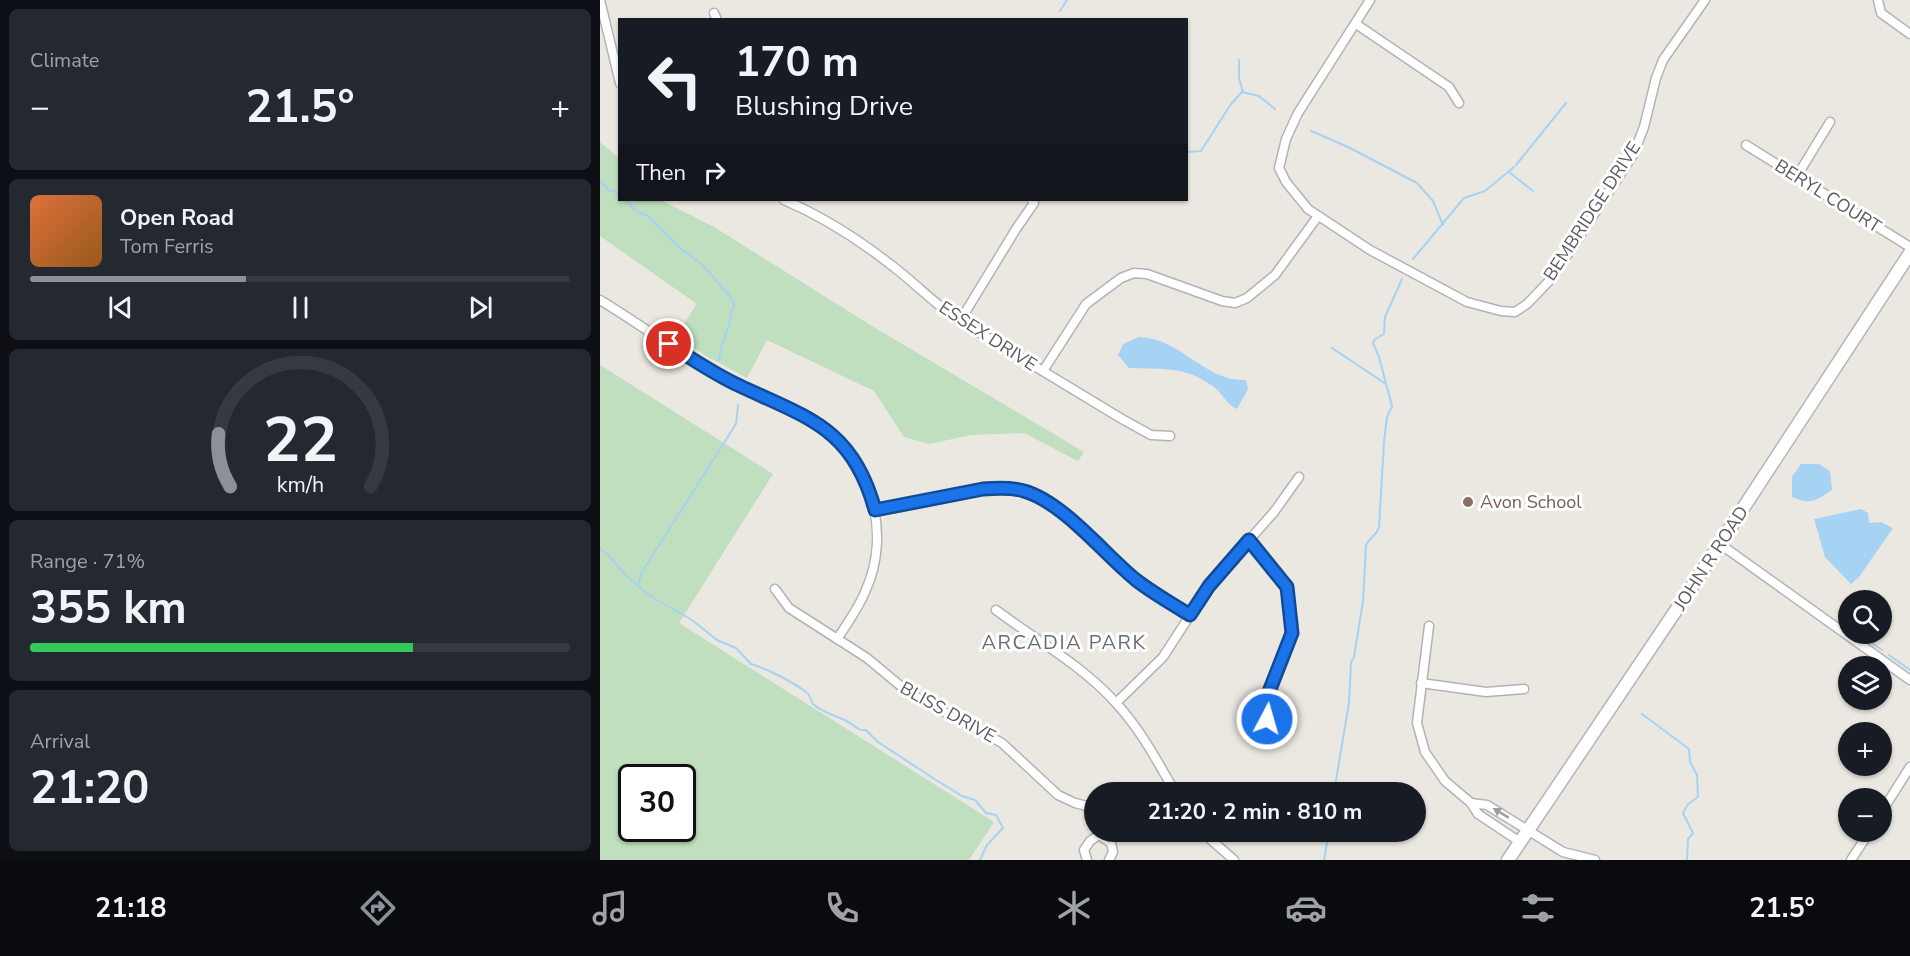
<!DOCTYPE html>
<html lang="en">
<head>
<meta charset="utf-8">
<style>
  body { margin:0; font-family:"Nunito Sans",sans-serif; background:#242831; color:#f1f3f6; height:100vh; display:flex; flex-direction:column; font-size:22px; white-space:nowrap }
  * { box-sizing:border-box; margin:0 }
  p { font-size:20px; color:#9ea1a6 }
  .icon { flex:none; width:33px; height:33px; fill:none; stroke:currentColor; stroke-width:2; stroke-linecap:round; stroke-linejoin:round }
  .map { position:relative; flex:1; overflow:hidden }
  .sheet { display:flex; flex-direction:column; gap:9px; padding:9px; background:#0d0f14; width:600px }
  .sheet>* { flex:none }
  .guide { position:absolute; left:18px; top:18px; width:570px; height:183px; border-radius:0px; box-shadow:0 2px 4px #0004; background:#171b24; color:#f1f3f6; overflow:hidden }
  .buttons { position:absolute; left:1238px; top:590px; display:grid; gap:12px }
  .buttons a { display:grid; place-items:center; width:54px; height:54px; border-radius:50%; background:#171b24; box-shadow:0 2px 4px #0004; font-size:30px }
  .speed { position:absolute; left:18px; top:764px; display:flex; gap:12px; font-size:30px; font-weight:700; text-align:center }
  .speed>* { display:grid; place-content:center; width:78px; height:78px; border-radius:50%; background:#171b24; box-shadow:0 2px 4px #0004; line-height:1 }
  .speed .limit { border:3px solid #111; border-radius:9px; background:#fff; color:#111 }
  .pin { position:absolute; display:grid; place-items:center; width:51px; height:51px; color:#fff; margin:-26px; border:3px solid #fff; border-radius:50%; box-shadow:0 2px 6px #0007 }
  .me { position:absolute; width:66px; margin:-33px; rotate:6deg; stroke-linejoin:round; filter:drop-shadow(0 0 4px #0008) }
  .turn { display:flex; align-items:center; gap:21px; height:126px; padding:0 18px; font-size:27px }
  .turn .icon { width:78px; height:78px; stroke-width:2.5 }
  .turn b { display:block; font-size:42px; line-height:51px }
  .then { display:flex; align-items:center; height:57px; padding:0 18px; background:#0003; gap:12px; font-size:22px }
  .big { font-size:45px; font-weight:700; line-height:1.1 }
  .sheet .widget { flex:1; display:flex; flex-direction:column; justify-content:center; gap:9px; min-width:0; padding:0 21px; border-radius:9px; background:#242831 }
  .sheet .dial { align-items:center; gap:0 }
  .dial svg { height:156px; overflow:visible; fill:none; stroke:#363941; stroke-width:7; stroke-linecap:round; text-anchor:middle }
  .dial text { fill:#f1f3f6; stroke:none }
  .song { display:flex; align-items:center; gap:18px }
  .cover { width:72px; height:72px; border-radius:9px; background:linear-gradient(135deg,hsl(20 70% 55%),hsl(30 70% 35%)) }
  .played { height:6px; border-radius:3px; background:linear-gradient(90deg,#8c9099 40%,#363941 40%) }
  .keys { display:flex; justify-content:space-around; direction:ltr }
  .heat { display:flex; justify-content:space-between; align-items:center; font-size:33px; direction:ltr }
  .charge { height:9px; border-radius:4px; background:linear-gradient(90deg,#34c759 71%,#363941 0) }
  .trip { position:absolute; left:484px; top:782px; width:342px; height:60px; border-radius:30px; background:#171b24; box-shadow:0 2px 4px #0004; font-weight:700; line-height:60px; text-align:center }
  .tabs { display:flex; height:96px; justify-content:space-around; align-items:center; background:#090b0e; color:#9ea1a6 }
  .tabs .icon { width:42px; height:42px }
  .tabs .on { color:#8c9099 }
  .tabs b { font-size:27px; color:#f1f3f6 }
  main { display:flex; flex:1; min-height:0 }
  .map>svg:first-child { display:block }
</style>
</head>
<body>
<main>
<section class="sheet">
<div class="widget"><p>Climate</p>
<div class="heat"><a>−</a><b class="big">21.5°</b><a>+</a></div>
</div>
<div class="widget">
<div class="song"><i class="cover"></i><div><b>Open Road</b><p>Tom Ferris</p></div></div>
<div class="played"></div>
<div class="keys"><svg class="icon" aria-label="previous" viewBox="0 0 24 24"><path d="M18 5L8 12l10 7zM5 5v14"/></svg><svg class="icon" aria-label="pause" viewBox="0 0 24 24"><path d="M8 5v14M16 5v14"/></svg><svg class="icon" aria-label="next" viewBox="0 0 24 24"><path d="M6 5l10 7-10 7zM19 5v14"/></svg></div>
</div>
<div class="widget dial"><svg viewBox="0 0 100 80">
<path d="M14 69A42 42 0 1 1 86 69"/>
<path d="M14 69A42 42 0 0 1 8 42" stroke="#8c9099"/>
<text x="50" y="56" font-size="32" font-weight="700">22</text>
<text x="50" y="72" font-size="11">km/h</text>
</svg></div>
<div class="widget"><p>Range · 71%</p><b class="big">355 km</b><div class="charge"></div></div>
<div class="widget"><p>Arrival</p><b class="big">21:20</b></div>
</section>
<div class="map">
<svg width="1310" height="860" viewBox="0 0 1310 860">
  <rect width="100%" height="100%" fill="#eae8e0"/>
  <g fill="#bfdfbf" fill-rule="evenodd">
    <path d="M 0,142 L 19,158 L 20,200 L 61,200 L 114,227 L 272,326 L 484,452 L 478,461 L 424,433 L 371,435 L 329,444 L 304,437 L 274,391 L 167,340 L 147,378 L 106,356 L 76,335 L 97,304 L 0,236 Z"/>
    <path d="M 0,365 L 173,474 L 79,623 L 394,822 L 369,860 L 0,860 ZM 32,777 L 82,777 L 82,828 L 32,828 Z"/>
  </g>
  <g fill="#a6d2f4">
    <path d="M 539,337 C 581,338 605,382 646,380 L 648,389 L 637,409 C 626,404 623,394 614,387 C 584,365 563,370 529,368 L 518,355 L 523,344 Z"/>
    <path d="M 1201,464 L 1219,464 L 1230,471 L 1232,490 C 1215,501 1211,505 1192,497 L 1192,477 Z"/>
    <path d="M 1261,509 L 1268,513 L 1269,523 L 1281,522 L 1293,528 L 1259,577 L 1251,584 L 1225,557 L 1214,519 Z"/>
  </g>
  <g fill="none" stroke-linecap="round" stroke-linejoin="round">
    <g stroke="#a6d2f4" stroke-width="2">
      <path d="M 460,11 L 467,0"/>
      <path d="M 639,60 L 639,78 L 643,92"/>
      <path d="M 711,131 L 748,147 L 817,183 L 833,201 L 843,225"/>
      <path d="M 586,152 L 601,151 L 631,104 L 642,92 L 659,96 L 675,109"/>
      <path d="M 916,165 L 966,103"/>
      <path d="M 909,172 L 933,191"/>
      <path d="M 0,181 L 9,190 L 20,194"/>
      <path d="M 26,200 L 35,210 L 48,216 L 80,248 L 103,265 L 133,300 L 134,306 C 129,313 131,317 129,325 C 124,337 120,347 119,360"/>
      <path d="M 813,259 L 864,198 L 885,191 L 914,167"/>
      <path d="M 732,348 L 786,384"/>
      <path d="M 0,549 L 7,553 L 26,576 L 52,597 L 92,620 L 117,640 L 136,648 L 151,664 C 168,669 191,681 206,692 C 211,695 210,700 213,704 C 222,713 239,716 250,723 C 256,727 259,731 266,730 L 278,742 L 336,780 L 362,796 L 375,800 L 386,813 L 396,815 L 403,828 L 387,845 L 380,860"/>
      <path d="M 38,585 L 42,572 L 136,424 L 138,405"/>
      <path d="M 1257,633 L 1282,650"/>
      <path d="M 1289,655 L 1310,670"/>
      <path d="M 1042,714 L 1089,749 L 1090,762 L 1097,775 L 1098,797 L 1088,804 L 1083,813 L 1093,833 L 1088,839 L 1087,860"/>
      <path d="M 734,792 L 749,703 L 751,662 L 754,657 L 763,601 L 766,545 C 770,537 777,535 779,527 L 784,442 L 787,417 L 792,406 L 779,357 L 773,343 L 775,339 L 784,334 L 785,317 L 802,279"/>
      <path d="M 724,860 L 729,831"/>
    </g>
    <defs>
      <g id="street">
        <path d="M 0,0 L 20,83"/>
        <path d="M 770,0 L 698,113 L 686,139 L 679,168 L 686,182 L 708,209 L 770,250 L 867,302 L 901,311 L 915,312 L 927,304 L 952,278 L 1033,155 L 1044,127 L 1056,78 L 1063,60 L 1105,0"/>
        <path d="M 1278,0 L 1281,13 L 1310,34"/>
        <path d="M 114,13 L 117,20"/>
        <path d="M 756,24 L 849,87 L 859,103"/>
        <path d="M 1146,145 L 1310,247"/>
        <path d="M 1197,176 L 1230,122"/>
        <path d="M 184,200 C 224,217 261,241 295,268 C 317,285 337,306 360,321 L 522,419 L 551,435 L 570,436"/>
        <path d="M 0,300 C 40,324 78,353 119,376 C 150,394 188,402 217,423 C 270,460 293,532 265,592 C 258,609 247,624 237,639"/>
        <path d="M 360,321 L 416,229 L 434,203 L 432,200"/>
        <path d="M 443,371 L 486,304 L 521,278 L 534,273 L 547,274 L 622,301 L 635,303 L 647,298 L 675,275 L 718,216"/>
        <path d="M 275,510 L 383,489 C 396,487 411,487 424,491 C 463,502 504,554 536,580 C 553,593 572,604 590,616"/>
        <path d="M 649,541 L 687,587 L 692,633 L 665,702 L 667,719"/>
        <path d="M 1120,544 L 1310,680"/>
        <path d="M 175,589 L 189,608 L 267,658 L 309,693 L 402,743 L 458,795 L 475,803 L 495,808"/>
        <path d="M 396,610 C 436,640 483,666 516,703 C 541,730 557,761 575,792"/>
        <path d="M 829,626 L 817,723 L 825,752 L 845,781 L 871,803 L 878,814 L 920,842"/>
        <path d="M 821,683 L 886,692 L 924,689"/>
        <path d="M 516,703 L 563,657 L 609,586 L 674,512 L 699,477"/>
        <path d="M 559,792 L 571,785"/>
        <path d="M 871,803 L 887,805 L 963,852 L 995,860"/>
        <path d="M 1281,813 L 1310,767"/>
        <path d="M 601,831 L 634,860"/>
        <path d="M 499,835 L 511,843 L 513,852 L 509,860"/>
        <path d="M 487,860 L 484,850 L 490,841 L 499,835 L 499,831"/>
        <path d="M 1251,860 L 1270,831"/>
      </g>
      <path id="secondary" d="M 908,860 L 1091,588 L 1310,253"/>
    </defs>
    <use href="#street" stroke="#b1b3b7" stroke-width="11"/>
    <use href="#secondary" stroke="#b2b5b9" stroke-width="15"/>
    <use href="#street" stroke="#fff" stroke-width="8"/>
    <use href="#secondary" stroke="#fff" stroke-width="12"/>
  </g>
  <defs><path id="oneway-solid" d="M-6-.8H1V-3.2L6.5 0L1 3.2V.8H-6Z" transform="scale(1.5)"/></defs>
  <use fill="#9b9d9f" href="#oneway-solid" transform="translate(901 813) rotate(-149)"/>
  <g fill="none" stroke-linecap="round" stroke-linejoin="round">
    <defs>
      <path id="route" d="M 69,344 C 92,359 114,374 140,386 C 208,418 253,428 275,510 L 383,489 C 396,488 411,487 424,491 C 463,502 504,554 536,580 C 553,593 572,604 590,615 L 609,586 L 649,540 L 687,587 L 692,633 L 665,702 L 667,719"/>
    </defs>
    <use href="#route" stroke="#114b97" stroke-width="15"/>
    <use href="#route" stroke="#1a73e8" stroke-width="10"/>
  </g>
  <circle fill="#8d6e63" stroke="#fff" stroke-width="2" cx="868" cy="502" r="6"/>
  <g text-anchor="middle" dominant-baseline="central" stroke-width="6" stroke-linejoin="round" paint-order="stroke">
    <g font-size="18" fill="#595c5f" stroke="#fff">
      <text transform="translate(1228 196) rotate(32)">BERYL COURT</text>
      <text transform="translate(992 211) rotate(-57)">BEMBRIDGE DRIVE</text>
      <text transform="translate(388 336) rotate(33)">ESSEX DRIVE</text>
      <text transform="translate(1111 558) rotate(-57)">JOHN R ROAD</text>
      <text transform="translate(348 712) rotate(29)">BLISS DRIVE</text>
    </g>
    <g font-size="18" fill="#785e54" stroke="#fff" text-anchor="start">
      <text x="880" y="502">Avon School</text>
    </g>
    <g font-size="20" letter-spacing="1.5" fill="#6a6e71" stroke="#fff">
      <text x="464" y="642">ARCADIA PARK</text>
    </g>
  </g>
</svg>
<div class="buttons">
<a><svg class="icon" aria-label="search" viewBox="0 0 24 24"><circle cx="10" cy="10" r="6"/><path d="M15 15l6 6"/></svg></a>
<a><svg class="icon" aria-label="layers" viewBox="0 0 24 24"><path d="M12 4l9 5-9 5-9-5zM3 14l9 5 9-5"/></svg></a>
<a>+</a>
<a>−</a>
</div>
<div class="speed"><div class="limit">30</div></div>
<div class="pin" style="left:69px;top:344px;background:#d93025"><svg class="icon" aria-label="arrive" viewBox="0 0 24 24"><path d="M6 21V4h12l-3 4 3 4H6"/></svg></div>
<svg class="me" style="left:667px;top:719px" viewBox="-20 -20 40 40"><circle r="17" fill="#1a73e8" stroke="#fff" stroke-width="3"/><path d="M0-11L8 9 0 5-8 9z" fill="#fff"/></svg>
<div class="trip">21:20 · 2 min · 810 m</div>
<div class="guide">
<div class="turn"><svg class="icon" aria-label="left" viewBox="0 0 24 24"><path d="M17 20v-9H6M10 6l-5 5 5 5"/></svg><div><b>170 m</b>Blushing Drive</div></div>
<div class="then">Then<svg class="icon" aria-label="right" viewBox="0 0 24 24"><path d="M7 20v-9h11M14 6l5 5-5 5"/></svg></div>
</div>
</div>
</main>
<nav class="tabs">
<b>21:18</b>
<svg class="icon on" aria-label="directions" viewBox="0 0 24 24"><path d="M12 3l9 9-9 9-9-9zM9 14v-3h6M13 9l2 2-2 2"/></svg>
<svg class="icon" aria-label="music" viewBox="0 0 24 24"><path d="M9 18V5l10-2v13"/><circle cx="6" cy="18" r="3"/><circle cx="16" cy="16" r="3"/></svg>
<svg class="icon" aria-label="phone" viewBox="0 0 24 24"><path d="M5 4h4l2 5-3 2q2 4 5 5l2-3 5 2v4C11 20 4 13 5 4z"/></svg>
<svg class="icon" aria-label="climate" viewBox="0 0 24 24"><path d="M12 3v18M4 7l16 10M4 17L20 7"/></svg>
<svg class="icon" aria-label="car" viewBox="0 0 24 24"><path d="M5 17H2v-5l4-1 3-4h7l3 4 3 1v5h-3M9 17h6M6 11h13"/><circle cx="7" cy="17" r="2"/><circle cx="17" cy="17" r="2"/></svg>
<svg class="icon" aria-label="filters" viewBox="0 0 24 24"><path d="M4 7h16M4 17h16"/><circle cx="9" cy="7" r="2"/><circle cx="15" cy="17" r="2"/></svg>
<b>21.5°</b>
</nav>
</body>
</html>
